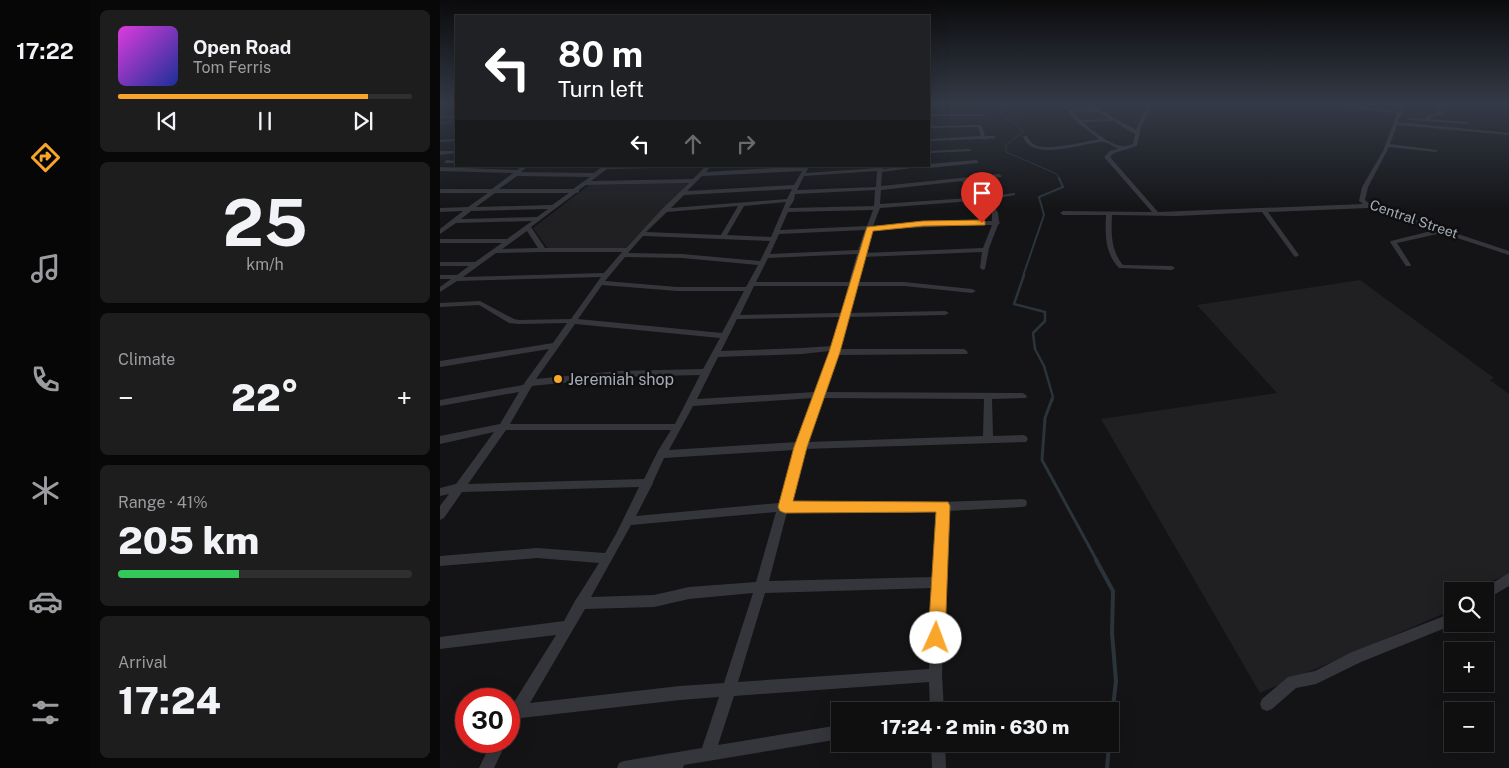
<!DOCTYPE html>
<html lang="en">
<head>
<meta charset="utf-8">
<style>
  body { margin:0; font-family:"Public Sans",sans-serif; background:#1d1d1e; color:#f1f3f6; height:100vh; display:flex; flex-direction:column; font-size:19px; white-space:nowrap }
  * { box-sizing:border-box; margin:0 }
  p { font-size:16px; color:#9b9c9f }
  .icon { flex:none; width:28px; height:28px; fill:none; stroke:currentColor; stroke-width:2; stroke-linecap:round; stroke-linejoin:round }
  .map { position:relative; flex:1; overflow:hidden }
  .sheet { display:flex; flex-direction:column; gap:10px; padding:10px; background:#080809; width:350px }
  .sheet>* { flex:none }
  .guide { position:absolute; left:15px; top:15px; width:475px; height:152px; border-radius:0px; box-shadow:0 5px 20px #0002,0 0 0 1px #2f2f30; background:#202124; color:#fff; overflow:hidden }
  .buttons { position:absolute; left:1004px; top:582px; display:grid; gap:10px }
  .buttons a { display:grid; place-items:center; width:50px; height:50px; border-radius:0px; background:#0f0f10; box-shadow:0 5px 20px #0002,0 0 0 1px #2f2f30; font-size:25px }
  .speed { position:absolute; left:15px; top:688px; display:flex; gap:10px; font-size:25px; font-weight:700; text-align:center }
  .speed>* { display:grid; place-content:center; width:65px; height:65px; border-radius:50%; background:#0f0f10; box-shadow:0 5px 20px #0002,0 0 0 1px #2f2f30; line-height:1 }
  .speed .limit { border:8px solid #d22; background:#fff; color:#111 }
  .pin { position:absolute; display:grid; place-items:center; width:42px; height:42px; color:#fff; margin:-51px -21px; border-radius:50% 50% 50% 0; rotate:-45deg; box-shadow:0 0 5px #0007 }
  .pin .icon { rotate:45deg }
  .me { position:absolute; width:55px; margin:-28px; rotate:2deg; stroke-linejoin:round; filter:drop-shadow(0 0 4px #0008) }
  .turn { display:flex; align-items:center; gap:18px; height:105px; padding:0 20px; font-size:22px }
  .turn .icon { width:65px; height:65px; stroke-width:2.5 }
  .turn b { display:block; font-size:35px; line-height:42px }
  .lanes { display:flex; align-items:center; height:48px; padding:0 20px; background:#0003; justify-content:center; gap:25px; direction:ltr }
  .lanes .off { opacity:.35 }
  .big { font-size:38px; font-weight:800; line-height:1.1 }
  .sheet .tile { flex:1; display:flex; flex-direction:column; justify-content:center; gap:8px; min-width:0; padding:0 18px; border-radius:8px; background:#1d1d1e }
  .sheet .dial { align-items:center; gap:0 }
  .dial b { font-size:65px; line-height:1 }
  .song { display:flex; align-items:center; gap:15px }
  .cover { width:60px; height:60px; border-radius:8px; background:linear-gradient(135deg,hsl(300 70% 55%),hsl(230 70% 35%)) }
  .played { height:5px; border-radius:2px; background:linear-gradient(90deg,#f8a52a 85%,#2f2f30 85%) }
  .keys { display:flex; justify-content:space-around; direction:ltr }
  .heat { display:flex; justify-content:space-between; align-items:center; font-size:28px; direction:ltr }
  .charge { height:8px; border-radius:4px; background:linear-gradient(90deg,#34c759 41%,#2f2f30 0) }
  .trip { position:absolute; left:391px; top:702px; width:288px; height:50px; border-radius:0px; background:#0f0f10; box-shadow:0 5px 20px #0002,0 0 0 1px #2f2f30; font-weight:800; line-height:50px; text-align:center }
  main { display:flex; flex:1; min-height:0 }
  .dock { display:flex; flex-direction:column; width:90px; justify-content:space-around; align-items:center; background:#060606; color:#9b9c9f }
  .dock .icon { width:35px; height:35px }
  .dock .active { color:#f8a52a }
  .dock b { font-size:22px; color:#f1f3f6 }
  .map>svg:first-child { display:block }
</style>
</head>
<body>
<main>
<nav class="dock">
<b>17:22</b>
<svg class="icon active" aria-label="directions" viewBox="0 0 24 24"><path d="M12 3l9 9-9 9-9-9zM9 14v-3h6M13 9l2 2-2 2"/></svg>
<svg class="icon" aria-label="music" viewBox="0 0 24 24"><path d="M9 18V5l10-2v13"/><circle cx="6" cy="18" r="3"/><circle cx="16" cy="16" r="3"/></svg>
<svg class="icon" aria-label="phone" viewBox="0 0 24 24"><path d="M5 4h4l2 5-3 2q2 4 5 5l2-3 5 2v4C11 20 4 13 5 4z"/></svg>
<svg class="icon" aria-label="climate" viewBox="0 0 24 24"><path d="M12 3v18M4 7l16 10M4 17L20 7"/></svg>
<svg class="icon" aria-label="car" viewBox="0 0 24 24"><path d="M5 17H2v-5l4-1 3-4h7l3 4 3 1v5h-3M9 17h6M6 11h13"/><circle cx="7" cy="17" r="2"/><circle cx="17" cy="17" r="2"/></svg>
<svg class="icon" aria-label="filters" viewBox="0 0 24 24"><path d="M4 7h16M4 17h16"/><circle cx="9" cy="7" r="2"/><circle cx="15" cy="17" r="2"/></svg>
</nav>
<section class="sheet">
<div class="tile">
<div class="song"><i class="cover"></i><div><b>Open Road</b><p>Tom Ferris</p></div></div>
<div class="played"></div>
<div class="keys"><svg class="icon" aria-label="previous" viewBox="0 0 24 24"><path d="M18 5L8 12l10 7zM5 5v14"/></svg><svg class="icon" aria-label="pause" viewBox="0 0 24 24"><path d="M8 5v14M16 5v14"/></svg><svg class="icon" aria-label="next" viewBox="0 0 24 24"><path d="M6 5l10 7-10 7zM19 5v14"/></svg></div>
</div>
<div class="tile dial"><b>25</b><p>km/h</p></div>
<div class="tile"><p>Climate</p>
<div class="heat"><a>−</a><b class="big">22°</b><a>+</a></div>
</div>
<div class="tile"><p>Range · 41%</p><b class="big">205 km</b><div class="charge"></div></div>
<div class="tile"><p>Arrival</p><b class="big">17:24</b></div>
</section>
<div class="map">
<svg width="1069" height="768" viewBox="0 0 1069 768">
  <rect width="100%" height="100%" fill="#141416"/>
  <g fill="#202023">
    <path d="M 248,183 L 185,248 L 108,249 L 93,228 L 149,185 Z"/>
    <path d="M 920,280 L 1054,378 L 1050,380 L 1069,394 L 1069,576 L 1012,591 L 1012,610 L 820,693 L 661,419 L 837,393 L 757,305 Z"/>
  </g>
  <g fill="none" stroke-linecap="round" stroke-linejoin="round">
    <g stroke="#2a343a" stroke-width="1">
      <path d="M 568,104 L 560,110 L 562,116 L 578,125 L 583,132 L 566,145 L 566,152 L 617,174 L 619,179"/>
      <path d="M 0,124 L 16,121"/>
    </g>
    <path stroke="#2a343a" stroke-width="2" d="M 583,276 L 604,215 L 599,197 L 623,187 L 619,178"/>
    <path stroke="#2a343a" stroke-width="2.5" d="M 584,275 L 574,304 L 605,312 L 605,321 L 593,333 L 595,349 L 604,366 L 613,397 L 612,401"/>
    <path stroke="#2a343a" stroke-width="3" d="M 612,399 L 605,418 L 602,460 L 657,561"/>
    <g stroke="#2a343a" stroke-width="4">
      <path d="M 656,560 L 673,591 L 672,633 L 676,681 L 670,733"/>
      <path d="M 667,768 L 669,744"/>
    </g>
    <g fill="#35363b" fill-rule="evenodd">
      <path d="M 489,104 L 534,104 L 532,105 L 489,105 Z"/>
      <path d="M 622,104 L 626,104 L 630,109 L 654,110 L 645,104 L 649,104 L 696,130 L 706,109 L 705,104 L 709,104 L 710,109 L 701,127 L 697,146 L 674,153 L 670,157 L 718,212 L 923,204 L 919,201 L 922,187 L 943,151 L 957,114 L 903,105 L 901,104 L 958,112 L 961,104 L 965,104 L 958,122 L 1069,133 L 1069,135 L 957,125 L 950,144 L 996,150 L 998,151 L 996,152 L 949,147 L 928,187 L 925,200 L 931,205 L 1069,251 L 1069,255 L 1002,233 L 957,243 L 971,265 L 970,266 L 966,266 L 950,242 L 951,241 L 995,230 L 929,208 L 828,212 L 859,255 L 856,257 L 854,256 L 822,212 L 736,216 L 672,215 C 671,233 671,251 683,265 L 732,266 L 735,268 L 732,270 L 679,268 C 665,253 665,235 666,215 L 623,215 L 620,213 L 623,211 L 712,212 L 664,157 L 670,151 L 678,149 C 673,146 665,141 660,142 C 641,144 590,162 583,136 L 587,136 C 589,139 591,143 595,145 C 606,151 646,142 659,139 L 637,122 ZM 633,111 L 658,112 L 669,119 L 640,120 ZM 673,121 L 695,134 L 693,144 C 689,145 685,147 681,146 C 667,143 653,131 643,122 Z"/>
      <path d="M 994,104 L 998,104 L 1003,113 L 988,119 L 1026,122 L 1028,123 L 1026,124 L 969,120 L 967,119 L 969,118 L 985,119 L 985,117 L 999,112 Z"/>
      <path d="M 489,114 L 544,114 L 546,115 L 544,116 L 489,116 Z"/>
      <path d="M 0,115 L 16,117 L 16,119 L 0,117 Z"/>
      <path d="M 540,125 L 542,126 L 545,136 L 554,136 L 556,137 L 556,138 L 546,139 L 544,140 L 542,139 L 489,141 L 489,139 L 541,136 L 538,127 L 489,128 L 489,126 Z"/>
      <path d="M 16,139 L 16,141 L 0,142 L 0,140 Z"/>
      <path d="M 529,149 L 531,150 L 531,151 L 489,153 L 489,151 Z"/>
      <path d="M 0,151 L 16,151 L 16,153 L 0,155 Z"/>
      <path d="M 7,160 L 16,161 L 16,163 L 5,163 L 5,161 Z"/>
      <path d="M 536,160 L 538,161 L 538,163 L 489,168 L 487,166 L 489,166 L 489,164 Z"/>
      <path d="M 82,166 L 88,166 L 81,172 L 154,173 L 163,166 L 218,166 L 216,168 L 167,169 L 151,181 L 253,179 L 266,166 L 271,166 L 266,172 L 369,166 L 366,173 L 437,168 L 437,166 L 443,166 L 443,169 L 468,166 L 486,166 L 442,172 L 441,186 L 559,174 L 562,176 L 561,177 L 527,181 L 535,198 L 575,193 L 575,195 L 551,199 L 558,213 L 559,222 L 560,223 L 558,225 L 549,248 L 545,269 L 543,270 L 540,268 L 542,252 L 423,257 L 416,282 L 464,282 L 532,289 L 536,291 L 532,293 L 464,286 L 415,286 L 408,313 L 505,311 L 509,313 L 505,315 L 407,317 L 399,349 L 524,349 L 528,352 L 527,354 L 397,355 L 384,392 L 583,393 L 587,396 L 586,398 L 552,399 L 553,436 L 583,435 L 586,436 L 588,439 L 586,442 L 364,449 L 350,503 L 471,503 L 582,499 L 586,500 L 587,503 L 586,506 L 582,507 L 508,511 L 502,675 L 504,711 L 490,711 L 489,682 L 294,696 L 278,745 L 400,725 L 400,739 L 244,765 L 243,768 L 177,768 L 179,763 L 184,761 L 262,748 L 279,697 L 240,700 L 81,718 L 74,731 L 69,733 L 69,713 L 71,707 L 116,635 L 0,649 L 0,637 L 124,621 L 136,599 L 137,598 L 159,563 L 97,558 L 0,566 L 0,556 L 97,548 L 165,553 L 176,534 L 199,487 L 22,492 L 4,518 L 0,520 L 0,506 L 9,494 L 0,496 L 0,488 L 16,484 L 54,432 L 0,444 L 0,436 L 60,424 L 79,392 L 0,406 L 0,400 L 83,385 L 109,349 L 0,367 L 0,361 L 113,343 L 127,323 L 79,324 L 69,323 L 39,305 L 0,307 L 0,303 L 40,301 L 74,319 L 79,320 L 131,319 L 161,277 L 17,281 L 0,292 L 0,287 L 11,279 L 0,279 L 0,275 L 17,275 L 29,266 L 0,266 L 0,262 L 35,262 L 62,243 L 0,243 L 0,239 L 67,239 L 92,221 L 16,223 L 0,234 L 0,229 L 23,211 L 0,212 L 0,208 L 28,207 L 48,193 L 0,193 L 0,189 L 52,189 L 73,173 L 0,171 L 0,167 L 77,170 ZM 362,171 L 354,185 L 247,191 L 262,176 ZM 437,171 L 436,187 L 357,190 L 364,176 ZM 77,176 L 150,177 L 133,189 L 59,189 ZM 522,181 L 529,198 L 440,204 L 441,190 ZM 249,183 L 222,209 L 186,248 L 105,248 L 91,227 L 136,193 L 139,192 L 139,190 L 146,185 ZM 352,189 L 347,199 L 231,208 L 244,195 ZM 435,190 L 434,206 L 349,208 L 354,200 L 355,194 ZM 55,193 L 129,193 L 112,205 L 36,207 ZM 546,200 L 552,213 L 552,221 L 433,226 L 440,208 ZM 346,202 L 331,237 L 287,235 L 304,206 ZM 298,206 L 281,235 L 206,232 L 227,212 ZM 108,209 L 97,217 L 21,219 L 31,211 ZM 433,210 L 427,226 L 340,230 L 348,212 ZM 530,225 L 552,225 L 543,248 L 424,253 L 432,230 ZM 425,230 L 418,250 L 330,254 L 339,234 ZM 87,231 L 98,248 L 62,249 ZM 203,236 L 330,241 L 320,261 L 242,254 L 188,253 ZM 103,252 L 182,252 L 164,273 L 23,277 L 56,253 ZM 417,254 L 409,282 L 316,282 L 328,258 ZM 185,257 L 242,258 L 318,265 L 306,287 L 237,287 L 165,281 ZM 162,285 L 237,291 L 304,291 L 282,333 L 138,319 ZM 314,286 L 408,286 L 401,313 L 300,315 ZM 400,317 L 392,346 L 362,348 L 281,351 L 297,319 ZM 135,324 L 280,338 L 263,369 L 178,371 L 96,379 ZM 390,351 L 375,392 L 257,399 L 278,357 L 362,354 ZM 260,375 L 235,424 L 70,424 L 92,386 L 178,377 ZM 373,398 L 357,442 L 229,450 L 253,406 ZM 382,398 L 544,399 L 543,436 L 367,442 ZM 66,430 L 231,430 L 218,451 L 204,479 L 28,484 ZM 354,450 L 339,503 L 196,516 L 213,483 L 213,482 L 224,458 ZM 497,511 L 494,577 L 329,581 L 347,512 L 471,513 ZM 336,512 L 316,582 L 249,587 L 214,595 L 151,597 L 191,525 ZM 493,588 L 489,669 L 298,682 L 325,593 ZM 313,593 L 284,683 L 240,686 L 90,703 L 145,609 L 214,607 L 249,599 Z"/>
      <path d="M 1069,573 L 1069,586 L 1045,600 L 1045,591 L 1040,591 L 1041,590 Z"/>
      <path d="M 1012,613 L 1012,624 L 1015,624 L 921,662 L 876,684 L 856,688 L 832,709 L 827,711 L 822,709 L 820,704 L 822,699 L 848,677 L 875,671 L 912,652 Z"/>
      <path d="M 52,741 L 67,741 L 54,768 L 39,768 Z"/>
      <path d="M 491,744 L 505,744 L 506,768 L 492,768 Z"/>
    </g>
  </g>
  <linearGradient id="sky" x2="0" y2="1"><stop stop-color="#0b0b0c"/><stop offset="0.49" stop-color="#343a47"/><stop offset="1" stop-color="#343a47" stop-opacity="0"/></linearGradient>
  <rect width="1069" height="211" fill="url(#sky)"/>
  <path fill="#f8a52a" stroke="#a16b1b" d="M 542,220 L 545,221 L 545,225 L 483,226 L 433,231 L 400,352 L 367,447 L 353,501 L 508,502 L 510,506 L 505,638 L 502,644 L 496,646 L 491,644 L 488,638 L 496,512 L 345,513 L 340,511 L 338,507 L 354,447 L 389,352 L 427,227 L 483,221 Z"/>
  <circle fill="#f8a52a" stroke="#0f0f11" stroke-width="2" cx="118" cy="379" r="5"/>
  <g text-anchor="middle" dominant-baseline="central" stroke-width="5" stroke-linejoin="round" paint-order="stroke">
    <g font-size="14" fill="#a5abb6" stroke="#0f0f11">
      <text transform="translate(974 219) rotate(19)">Central Street</text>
    </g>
    <g font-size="16" fill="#a5abb6" stroke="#0f0f11" text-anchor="start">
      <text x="128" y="379">Jeremiah shop</text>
    </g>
  </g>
</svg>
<div class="buttons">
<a><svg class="icon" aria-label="search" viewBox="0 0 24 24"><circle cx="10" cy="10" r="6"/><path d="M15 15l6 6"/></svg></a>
<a>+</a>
<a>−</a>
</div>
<div class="speed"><div class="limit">30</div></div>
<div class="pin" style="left:542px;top:223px;background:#d93025"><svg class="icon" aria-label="arrive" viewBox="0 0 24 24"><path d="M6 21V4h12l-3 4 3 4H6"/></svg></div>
<svg class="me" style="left:496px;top:638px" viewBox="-20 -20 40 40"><circle r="19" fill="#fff"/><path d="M0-13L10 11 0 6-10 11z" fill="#f8a52a"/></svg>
<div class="trip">17:24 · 2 min · 630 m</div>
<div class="guide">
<div class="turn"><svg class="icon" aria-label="left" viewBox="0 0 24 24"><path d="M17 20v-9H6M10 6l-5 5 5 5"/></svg><div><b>80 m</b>Turn left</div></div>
<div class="lanes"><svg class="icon" aria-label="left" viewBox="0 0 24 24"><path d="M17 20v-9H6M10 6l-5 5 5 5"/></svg><svg class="icon off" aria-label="ahead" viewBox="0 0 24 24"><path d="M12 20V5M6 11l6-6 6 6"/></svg><svg class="icon off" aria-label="right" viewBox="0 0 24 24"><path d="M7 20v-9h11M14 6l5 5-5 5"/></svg></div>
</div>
</div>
</main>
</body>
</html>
